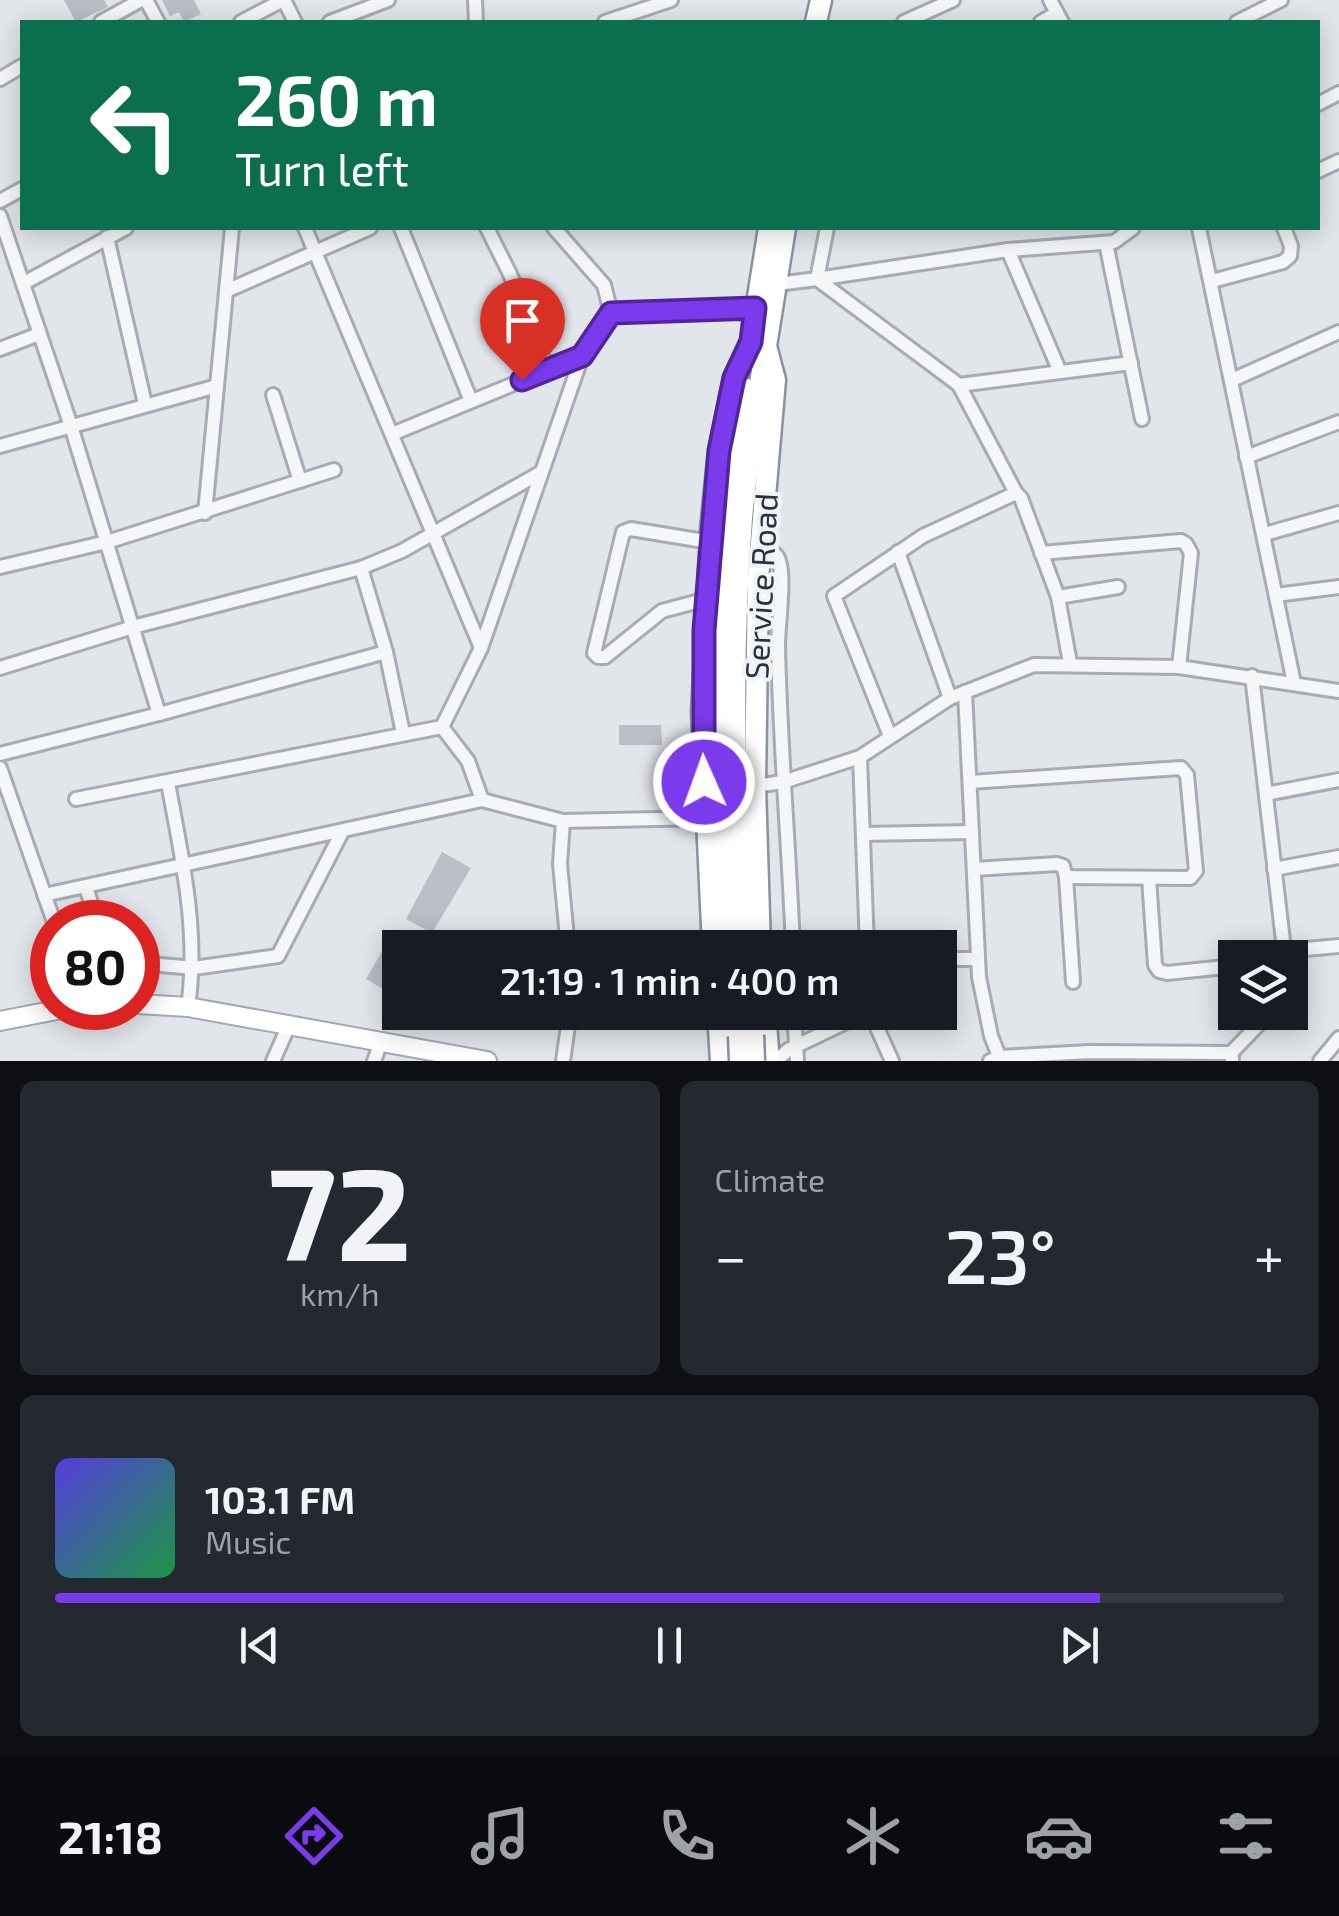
<!DOCTYPE html>
<html lang="en">
<head>
<meta charset="utf-8">
<style>
  body { margin:0; font-family:"Exo 2",sans-serif; background:#242831; color:#f1f3f6; height:100vh; display:flex; flex-direction:column; font-size:38px; white-space:nowrap }
  * { box-sizing:border-box; margin:0 }
  p { font-size:32px; color:#9ea1a6 }
  .icon { flex:none; width:55px; height:55px; fill:none; stroke:currentColor; stroke-width:2; stroke-linecap:round; stroke-linejoin:round }
  .map { position:relative; height:1061px; overflow:hidden }
  .side { display:flex; flex-direction:column; gap:20px; padding:20px; background:#0d0f14; flex:1 }
  .side>* { flex:none }
  .top-card { position:absolute; left:20px; top:20px; width:1300px; height:210px; border-radius:0px; box-shadow:0 5px 25px #0003; background:#0b6e4f; color:#fff; overflow:hidden }
  .buttons { position:absolute; left:1218px; top:940px; display:grid; gap:20px }
  .buttons a { display:grid; place-items:center; width:90px; height:90px; border-radius:0px; background:#171b24; box-shadow:0 5px 25px #0003; font-size:50px }
  .speed { position:absolute; left:30px; top:900px; display:flex; gap:20px; font-size:50px; font-weight:700; text-align:center }
  .speed>* { display:grid; place-content:center; width:130px; height:130px; border-radius:50%; background:#171b24; box-shadow:0 5px 25px #0003; line-height:1 }
  .speed .limit { border:15px solid #d22; background:#fff; color:#111 }
  .pin { position:absolute; display:grid; place-items:center; width:85px; height:85px; color:#fff; margin:-102px -42px; border-radius:50% 50% 50% 0; rotate:-45deg; box-shadow:0 0 10px #0007 }
  .pin .icon { rotate:45deg }
  .me { position:absolute; width:110px; margin:-55px; rotate:358deg; stroke-linejoin:round; filter:drop-shadow(0 0 8px #0008) }
  .turn { display:flex; align-items:center; gap:35px; height:210px; padding:0 50px; font-size:45px }
  .turn .icon { width:130px; height:130px; stroke-width:2.5 }
  .turn b { display:block; font-size:70px; line-height:85px }
  .big { font-size:75px; font-weight:600; line-height:1.1 }
  .side .card { flex:1; display:flex; flex-direction:column; justify-content:center; gap:15px; min-width:0; padding:0 35px; border-radius:15px; background:#242831 }
  .side .dial { align-items:center; gap:0 }
  .dial b { font-size:130px; line-height:1 }
  .song { display:flex; align-items:center; gap:30px }
  .cover { width:120px; height:120px; border-radius:15px; background:linear-gradient(135deg,hsl(250 70% 55%),hsl(140 70% 35%)) }
  .played { height:10px; border-radius:5px; background:linear-gradient(90deg,#7c3aed 85%,#363941 85%) }
  .keys { display:flex; justify-content:space-around; direction:ltr }
  .heat { display:flex; justify-content:space-between; align-items:center; font-size:55px; direction:ltr }
  .side .tiles { flex:1; display:grid; gap:20px; grid-template-columns:1fr 1fr }
  .card:last-child { grid-column:span 2 }
  .trip { position:absolute; left:382px; top:930px; width:575px; height:100px; border-radius:0px; background:#171b24; box-shadow:0 5px 25px #0003; font-weight:600; line-height:100px; text-align:center }
  .tab-bar { display:flex; height:160px; justify-content:space-around; align-items:center; background:#090b0e; color:#9ea1a6 }
  .tab-bar .icon { width:70px; height:70px }
  .tab-bar .on { color:#7c3aed }
  .tab-bar b { font-size:45px; color:#f1f3f6 }
  .map>svg:first-child { display:block }
</style>
</head>
<body>
<div class="map">
<svg width="1339" height="1061" viewBox="0 0 1339 1061">
  <rect width="100%" height="100%" fill="#e2e5ea"/>
  <g fill="#b9bec7">
    <path d="M 64,0 L 104,0 L 108,7 L 76,22 Z"/>
    <path d="M 162,0 L 194,0 L 201,14 L 184,22 L 179,12 L 170,16 Z"/>
    <path d="M 619,725 L 661,725 L 662,745 L 619,745 Z"/>
    <path d="M 442,852 L 471,868 L 432,933 L 406,919 Z"/>
    <path d="M 393,933 L 419,948 L 400,948 L 400,972 L 388,992 L 366,979 Z"/>
  </g>
  <g fill="none" stroke-linecap="round" stroke-linejoin="round">
    <defs>
      <g id="minor">
        <path d="M 146,0 L 158,22"/>
        <path d="M 284,0 L 295,22"/>
        <path d="M 475,0 L 476,22"/>
        <path d="M 1050,0 L 1062,22"/>
        <path d="M 101,22 L 141,0"/>
        <path d="M 241,22 L 283,0"/>
        <path d="M 330,22 L 388,0"/>
        <path d="M 605,22 L 671,0"/>
        <path d="M 904,22 L 953,0"/>
        <path d="M 1041,22 L 1057,13"/>
        <path d="M 1237,22 L 1281,0"/>
        <path d="M 0,79 L 22,66"/>
        <path d="M 1318,104 L 1339,93"/>
        <path d="M 1318,171 L 1339,161"/>
        <path d="M 0,201 L 22,189"/>
        <path d="M 0,216 L 71,426 L 159,714 L 386,652"/>
        <path d="M 305,228 L 481,648"/>
        <path d="M 401,228 L 471,401"/>
        <path d="M 487,228 L 510,274 L 548,370"/>
        <path d="M 1199,228 L 1294,683"/>
        <path d="M 107,237 L 145,404"/>
        <path d="M 1106,243 L 1142,419"/>
        <path d="M 1008,250 L 1060,372"/>
        <path d="M 817,279 L 959,385 L 1131,363"/>
        <path d="M 817,279 L 1008,250 L 1114,242 L 1133,228"/>
        <path d="M 1212,281 L 1283,262 L 1290,256 L 1291,246 L 1284,228"/>
        <path d="M 24,283 L 126,228"/>
        <path d="M 777,284 L 817,279 L 827,228"/>
        <path d="M 226,291 L 370,228"/>
        <path d="M 611,313 L 755,308"/>
        <path d="M 0,349 L 39,334"/>
        <path d="M 1232,380 L 1339,332"/>
        <path d="M 273,395 L 300,481"/>
        <path d="M 392,434 L 582,356"/>
        <path d="M 0,446 L 217,386"/>
        <path d="M 1246,457 L 1339,422"/>
        <path d="M 1016,493 L 1021,498 L 1058,597 L 1070,663"/>
        <path d="M 205,513 L 232,228"/>
        <path d="M 1265,534 L 1339,513"/>
        <path d="M 898,552 L 950,698"/>
        <path d="M 760,553 L 776,555 C 787,566 778,625 778,645 C 780,746 789,847 793,948"/>
        <path d="M 1041,553 L 1181,541 L 1186,544 L 1191,553 L 1179,667"/>
        <path d="M 0,567 L 107,542 L 334,470"/>
        <path d="M 361,568 L 386,652 L 403,733"/>
        <path d="M 1276,595 L 1339,587"/>
        <path d="M 1058,597 L 1118,587"/>
        <path d="M 707,599 L 662,611 L 605,657 L 598,657 L 594,653 L 623,532 L 631,529 L 710,542"/>
        <path d="M 0,668 L 133,627 L 361,568 L 402,551 L 540,473"/>
        <path d="M 1252,676 L 1285,958"/>
        <path d="M 965,692 L 979,977 L 991,1036 L 1001,1061"/>
        <path d="M 442,727 L 481,648 L 582,356 L 611,313 L 604,285 L 554,228"/>
        <path d="M 442,727 L 468,761 L 482,800"/>
        <path d="M 890,736 L 834,596 L 923,536 L 1016,493 L 959,385"/>
        <path d="M 0,754 L 159,714"/>
        <path d="M 860,757 L 867,948"/>
        <path d="M 0,768 L 54,922"/>
        <path d="M 970,782 L 1181,768 L 1187,775 L 1196,871 L 1190,878 L 1066,877 L 1063,866 L 1057,864 L 974,869"/>
        <path d="M 168,783 C 182,858 199,932 188,1007"/>
        <path d="M 755,786 L 783,782 L 860,757 L 950,698 L 1034,665 L 1179,667 L 1339,691"/>
        <path d="M 1266,794 L 1339,780"/>
        <path d="M 76,799 L 442,727"/>
        <path d="M 563,821 L 560,864 L 568,948"/>
        <path d="M 863,834 L 972,832"/>
        <path d="M 1274,869 L 1339,857"/>
        <path d="M 1066,877 L 1073,982"/>
        <path d="M 1149,878 L 1155,965 L 1159,971 L 1167,973 L 1235,966"/>
        <path d="M 86,887 L 97,922"/>
        <path d="M 44,895 L 482,800 L 563,821 L 705,818"/>
        <path d="M 1284,951 L 1339,946"/>
        <path d="M 940,959 L 978,959"/>
        <path d="M 138,963 L 194,968 L 278,956 L 342,832"/>
        <path d="M 794,1012 L 797,1061"/>
        <path d="M 870,1012 L 892,1061"/>
        <path d="M 1232,1059 L 1231,1053 L 1261,1022 L 1265,1012"/>
        <path d="M 273,1061 L 289,1025"/>
        <path d="M 374,1061 L 381,1042"/>
        <path d="M 563,1061 L 570,1012"/>
        <path d="M 776,1061 L 788,1050 L 867,1012"/>
        <path d="M 990,1061 L 999,1057 L 1090,1052 L 1231,1053"/>
        <path d="M 1320,1061 L 1339,1038"/>
      </g>
      <g id="major">
        <path d="M 138,1004 L 188,1007 L 487,1061"/>
        <path d="M 0,1021 L 67,1008"/>
      </g>
      <g id="highway">
        <path d="M 816,22 L 821,0"/>
        <path d="M 713,948 L 702,712 L 711,529 L 719,451 L 734,378 L 751,341 L 769,228"/>
        <path d="M 731,948 L 720,821 L 721,677 L 730,492 L 744,388"/>
        <path d="M 746,948 C 734,806 731,660 742,518 C 747,464 756,411 764,358"/>
        <path d="M 760,948 L 755,786 L 758,578 L 775,380 L 766,346 L 785,228"/>
        <path d="M 718,1012 L 721,1061"/>
        <path d="M 737,1012 L 739,1036"/>
        <path d="M 765,1012 L 769,1061"/>
      </g>
    </defs>
    <use href="#minor" stroke="#a7acb4" stroke-width="18"/>
    <use href="#major" stroke="#a1a9b5" stroke-width="22"/>
    <use href="#highway" stroke="#8992a0" stroke-width="25"/>
    <use href="#minor" stroke="#f4f6f8" stroke-width="12"/>
    <use href="#major" stroke="#fff" stroke-width="18"/>
    <use href="#highway" stroke="#fff" stroke-width="20"/>
    <defs>
      <g id="highway-bridge">
        <path d="M 753,1035 L 754,1061"/>
        <path d="M 739,1036 L 740,1061"/>
      </g>
    </defs>
    <use href="#highway-bridge" stroke="#8992a0" stroke-width="25" stroke-linecap="butt"/>
    <use href="#highway-bridge" stroke="#fff" stroke-width="20"/>
  </g>
  <g fill="none" stroke-linecap="round" stroke-linejoin="round">
    <defs>
      <path id="route" d="M 522,380 L 582,356 L 611,313 L 755,308 L 751,342 L 734,378 L 719,451 L 704,630 L 704,782"/>
    </defs>
    <use href="#route" stroke="#51269a" stroke-width="25"/>
    <use href="#route" stroke="#7c3aed" stroke-width="18"/>
  </g>
  <g text-anchor="middle" dominant-baseline="central" stroke-width="8" stroke-linejoin="round" paint-order="stroke">
    <g font-size="32" fill="#2a3241" stroke="#f1f4f7">
      <text transform="translate(760 586) rotate(-87)">Service Road</text>
    </g>
  </g>
</svg>
<div class="buttons">
<a><svg class="icon" aria-label="layers" viewBox="0 0 24 24"><path d="M12 4l9 5-9 5-9-5zM3 14l9 5 9-5"/></svg></a>
</div>
<div class="speed"><div class="limit">80</div></div>
<div class="pin" style="left:522px;top:380px;background:#d93025"><svg class="icon" aria-label="arrive" viewBox="0 0 24 24"><path d="M6 21V4h12l-3 4 3 4H6"/></svg></div>
<svg class="me" style="left:704px;top:782px" viewBox="-20 -20 40 40"><circle r="17" fill="#7c3aed" stroke="#fff" stroke-width="3"/><path d="M0-11L8 9 0 5-8 9z" fill="#fff"/></svg>
<div class="trip">21:19 · 1 min · 400 m</div>
<div class="top-card">
<div class="turn"><svg class="icon" aria-label="left" viewBox="0 0 24 24"><path d="M17 20v-9H6M10 6l-5 5 5 5"/></svg><div><b>260 m</b>Turn left</div></div>
</div>
</div>
<section class="side">
<div class="tiles">
<div class="card dial"><b>72</b><p>km/h</p></div>
<div class="card"><p>Climate</p>
<div class="heat"><a>−</a><b class="big">23°</b><a>+</a></div>
</div>
<div class="card">
<div class="song"><i class="cover"></i><div><b>103.1 FM</b><p>Music</p></div></div>
<div class="played"></div>
<div class="keys"><svg class="icon" aria-label="previous" viewBox="0 0 24 24"><path d="M18 5L8 12l10 7zM5 5v14"/></svg><svg class="icon" aria-label="pause" viewBox="0 0 24 24"><path d="M8 5v14M16 5v14"/></svg><svg class="icon" aria-label="next" viewBox="0 0 24 24"><path d="M6 5l10 7-10 7zM19 5v14"/></svg></div>
</div>
</div>
</section>
<nav class="tab-bar">
<b>21:18</b>
<svg class="icon on" aria-label="directions" viewBox="0 0 24 24"><path d="M12 3l9 9-9 9-9-9zM9 14v-3h6M13 9l2 2-2 2"/></svg>
<svg class="icon" aria-label="music" viewBox="0 0 24 24"><path d="M9 18V5l10-2v13"/><circle cx="6" cy="18" r="3"/><circle cx="16" cy="16" r="3"/></svg>
<svg class="icon" aria-label="phone" viewBox="0 0 24 24"><path d="M5 4h4l2 5-3 2q2 4 5 5l2-3 5 2v4C11 20 4 13 5 4z"/></svg>
<svg class="icon" aria-label="climate" viewBox="0 0 24 24"><path d="M12 3v18M4 7l16 10M4 17L20 7"/></svg>
<svg class="icon" aria-label="car" viewBox="0 0 24 24"><path d="M5 17H2v-5l4-1 3-4h7l3 4 3 1v5h-3M9 17h6M6 11h13"/><circle cx="7" cy="17" r="2"/><circle cx="17" cy="17" r="2"/></svg>
<svg class="icon" aria-label="filters" viewBox="0 0 24 24"><path d="M4 7h16M4 17h16"/><circle cx="9" cy="7" r="2"/><circle cx="15" cy="17" r="2"/></svg>
</nav>
</body>
</html>
